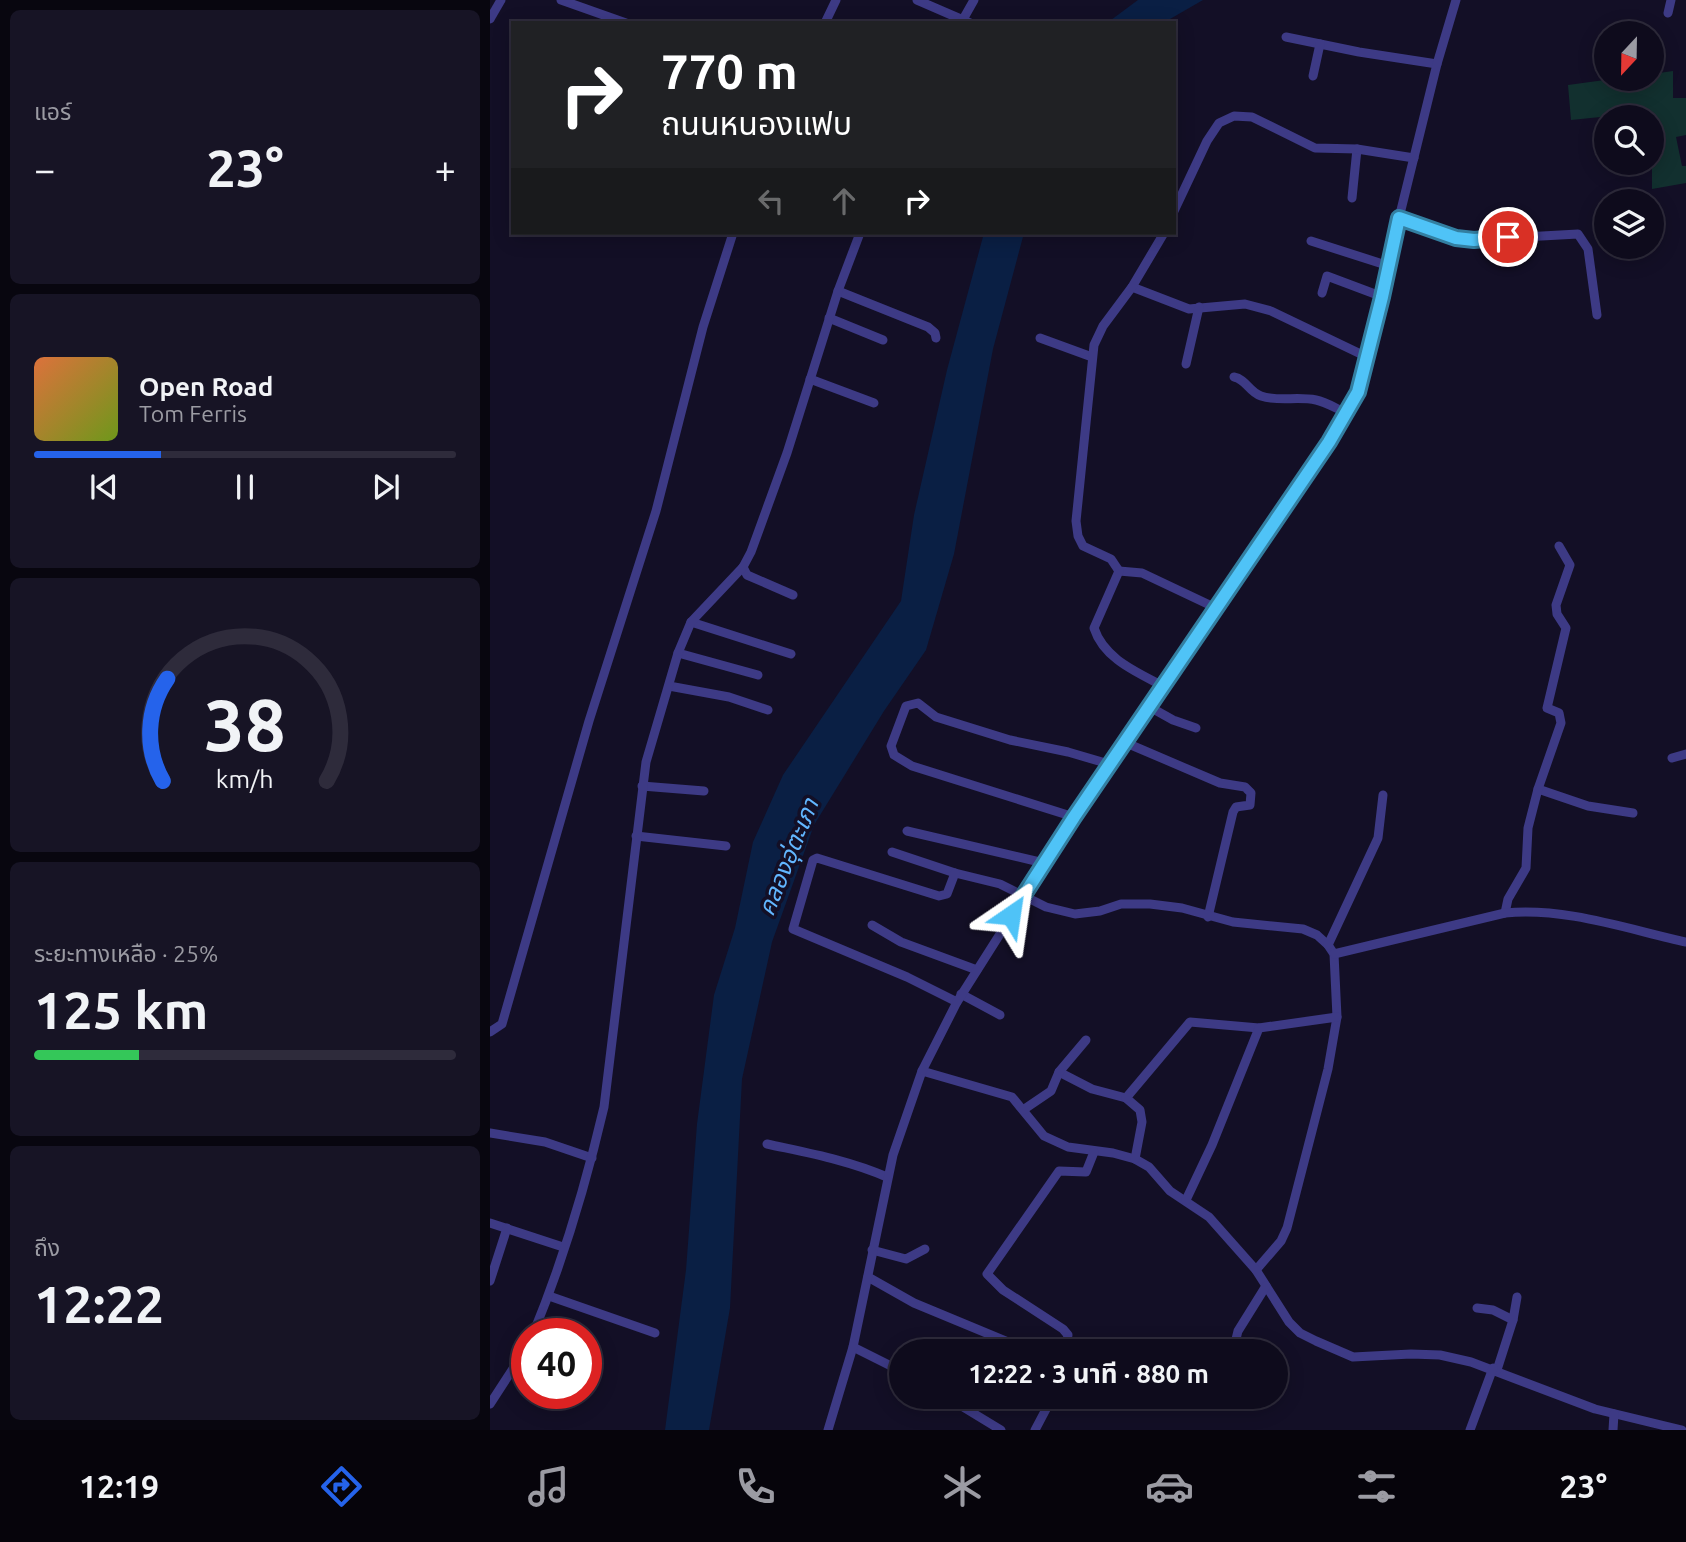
<!DOCTYPE html>
<html lang="th">
<head>
<meta charset="utf-8">
<style>
  body { margin:0; font-family:Ubuntu,"Noto Sans Thai",sans-serif; background:#171425; color:#f1f3f6; height:100vh; display:flex; flex-direction:column; font-size:26px; white-space:nowrap }
  * { box-sizing:border-box; margin:0 }
  p { font-size:23px; color:#9b9ba3 }
  .icon { flex:none; width:38px; height:38px; fill:none; stroke:currentColor; stroke-width:2; stroke-linecap:round; stroke-linejoin:round }
  .map { position:relative; flex:1; overflow:hidden }
  .details { display:flex; flex-direction:column; gap:10px; padding:10px; background:#08060f; width:490px }
  .details>* { flex:none }
  .hud { position:absolute; left:21px; top:21px; width:665px; height:214px; border-radius:0px; box-shadow:0 4px 18px #0003,0 0 0 2px #2e2b3b; background:#202124; color:#fff; overflow:hidden }
  .needle { width:46px; rotate:202deg }
  .buttons { position:absolute; left:1104px; top:21px; display:grid; gap:14px }
  .buttons a { display:grid; place-items:center; width:70px; height:70px; border-radius:50%; background:#0e0b1c; box-shadow:0 4px 18px #0003,0 0 0 2px #2e2b3b; font-size:35px }
  .speed { position:absolute; left:21px; top:1318px; display:flex; gap:14px; font-size:35px; font-weight:700; text-align:center }
  .speed>* { display:grid; place-content:center; width:91px; height:91px; border-radius:50%; background:#0e0b1c; box-shadow:0 4px 18px #0003,0 0 0 2px #2e2b3b; line-height:1 }
  .speed .limit { border:10px solid #d22; background:#fff; color:#111 }
  .pin { position:absolute; display:grid; place-items:center; width:60px; height:60px; color:#fff; margin:-30px; border:4px solid #fff; border-radius:50%; box-shadow:0 2px 7px #0007 }
  .me { position:absolute; width:77px; margin:-38px; rotate:32deg; stroke-linejoin:round; filter:drop-shadow(0 0 5px #0008) }
  .turn { display:flex; align-items:center; gap:24px; height:147px; padding:0 35px; font-size:32px }
  .turn .icon { width:91px; height:91px; stroke-width:2.5 }
  .turn b { display:block; font-size:49px; line-height:60px }
  .lanes { display:flex; align-items:center; height:66px; padding:0 35px; background:#0003; justify-content:center; gap:35px; direction:ltr }
  .lanes .off { opacity:.35 }
  .big { font-size:52px; font-weight:700; line-height:1.1 }
  .details .card { flex:1; display:flex; flex-direction:column; justify-content:center; gap:10px; min-width:0; padding:0 24px; border-radius:10px; background:#171425 }
  .details .dial { align-items:center; gap:0 }
  .dial svg { height:182px; overflow:visible; fill:none; stroke:#2e2b3b; stroke-width:7; stroke-linecap:round; text-anchor:middle }
  .dial text { fill:#f1f3f6; stroke:none }
  .song { display:flex; align-items:center; gap:21px }
  .cover { width:84px; height:84px; border-radius:10px; background:linear-gradient(135deg,hsl(20 70% 55%),hsl(80 70% 35%)) }
  .played { height:7px; border-radius:4px; background:linear-gradient(90deg,#2563eb 30%,#2e2b3b 30%) }
  .keys { display:flex; justify-content:space-around; direction:ltr }
  .heat { display:flex; justify-content:space-between; align-items:center; font-size:38px; direction:ltr }
  .charge { height:10px; border-radius:5px; background:linear-gradient(90deg,#34c759 25%,#2e2b3b 0) }
  .trip { position:absolute; left:399px; top:1339px; width:399px; height:70px; border-radius:35px; background:#0e0b1c; box-shadow:0 4px 18px #0003,0 0 0 2px #2e2b3b; font-weight:700; line-height:70px; text-align:center }
  .tab-bar { display:flex; height:112px; justify-content:space-around; align-items:center; background:#06040b; color:#9b9ba3 }
  .tab-bar .icon { width:49px; height:49px }
  .tab-bar .on { color:#2563eb }
  .tab-bar b { font-size:32px; color:#f1f3f6 }
  main { display:flex; flex:1; min-height:0 }
  .map>svg:first-child { display:block }
</style>
</head>
<body>
<main>
<section class="details">
<div class="card"><p>แอร์</p>
<div class="heat"><a>−</a><b class="big">23°</b><a>+</a></div>
</div>
<div class="card">
<div class="song"><i class="cover"></i><div><b>Open Road</b><p>Tom Ferris</p></div></div>
<div class="played"></div>
<div class="keys"><svg class="icon" aria-label="previous" viewBox="0 0 24 24"><path d="M18 5L8 12l10 7zM5 5v14"/></svg><svg class="icon" aria-label="pause" viewBox="0 0 24 24"><path d="M8 5v14M16 5v14"/></svg><svg class="icon" aria-label="next" viewBox="0 0 24 24"><path d="M6 5l10 7-10 7zM19 5v14"/></svg></div>
</div>
<div class="card dial"><svg viewBox="0 0 100 80">
<path d="M14 69A42 42 0 1 1 86 69"/>
<path d="M14 69A42 42 0 0 1 16 24" stroke="#2563eb"/>
<text x="50" y="56" font-size="32" font-weight="700">38</text>
<text x="50" y="72" font-size="11">km/h</text>
</svg></div>
<div class="card"><p>ระยะทางเหลือ · 25%</p><b class="big">125 km</b><div class="charge"></div></div>
<div class="card"><p>ถึง</p><b class="big">12:22</b></div>
</section>
<div class="map">
<svg width="1196" height="1430" viewBox="0 0 1196 1430">
  <rect width="100%" height="100%" fill="#130f26"/>
  <path fill="#12302f" d="M 1183,71 L 1183,98 L 1196,98 L 1196,135 L 1186,137 L 1192,166 L 1196,166 L 1196,183 L 1162,189 L 1162,117 L 1131,117 L 1130,115 L 1081,120 L 1078,85 L 1122,79 L 1162,79 L 1162,74 Z"/>
  <g fill="#0a1f44">
    <path d="M 648,0 L 713,0 L 673,23 L 617,23 Z"/>
    <path d="M 494,233 L 534,233 L 503,349 L 464,554 L 436,650 L 394,711 L 324,825 L 282,942 L 252,1079 L 240,1308 L 219,1430 L 175,1430 L 196,1270 L 207,1124 L 224,995 L 245,928 L 263,842 L 293,775 L 411,601 L 424,515 L 457,370 Z"/>
  </g>
  <g fill="none" stroke-linecap="round" stroke-linejoin="round">
    <g stroke="#3d3a85" stroke-width="9">
      <path d="M 71,0 L 136,23"/>
      <path d="M 427,0 L 480,23"/>
      <path d="M 1178,13 L 1181,0"/>
      <path d="M 0,19 L 11,0"/>
      <path d="M 335,23 L 346,0"/>
      <path d="M 471,23 L 484,0"/>
      <path d="M 796,37 L 869,52 L 947,64"/>
      <path d="M 823,76 L 830,44"/>
      <path d="M 862,198 L 867,149"/>
      <path d="M 684,211 L 717,141 L 729,123 L 744,116 L 762,117 L 825,148 L 867,149 L 924,158"/>
      <path d="M 909,218 L 966,238 L 983,240 L 1088,234 L 1098,249 L 1107,315"/>
      <path d="M 821,241 L 899,266"/>
      <path d="M 642,287 L 699,309 L 755,304 L 781,311 L 877,357"/>
      <path d="M 348,291 L 438,327 L 445,333 L 446,338"/>
      <path d="M 832,293 L 837,276 L 893,297"/>
      <path d="M 339,318 L 393,340"/>
      <path d="M 550,338 L 602,357"/>
      <path d="M 696,364 L 709,307"/>
      <path d="M 744,377 C 756,379 759,392 771,396 C 789,402 807,396 826,400 C 836,402 847,409 857,413"/>
      <path d="M 320,379 L 384,403"/>
      <path d="M 253,567 L 257,575 L 303,595"/>
      <path d="M 629,571 L 652,573 L 726,608"/>
      <path d="M 201,622 L 301,654"/>
      <path d="M 188,653 L 268,675"/>
      <path d="M 179,686 L 239,697 L 278,710"/>
      <path d="M 673,686 C 647,672 614,659 604,628 L 629,571 L 621,559 L 593,546 L 588,536 L 586,521 L 604,345 L 613,326 L 642,287 L 674,233"/>
      <path d="M 658,706 L 683,720 L 706,728"/>
      <path d="M 634,742 L 730,783 L 755,787 L 761,793 L 760,805 L 746,807 L 743,812 L 718,917"/>
      <path d="M 1182,758 L 1196,754"/>
      <path d="M 152,786 L 214,791"/>
      <path d="M 1048,789 L 1098,806 L 1143,813"/>
      <path d="M 584,817 L 422,766 L 404,755 L 401,746 L 416,706 L 428,703 L 446,717 L 520,740 L 578,752 L 619,764"/>
      <path d="M 417,831 L 554,863"/>
      <path d="M 146,836 L 236,846"/>
      <path d="M 402,852 L 465,873 L 510,884 L 556,907 L 585,914 L 610,911 L 631,904 L 660,904 L 692,908 L 743,922 L 813,929 L 827,935 L 838,945 L 844,954 L 847,1017 L 838,1069 L 797,1228 L 791,1241 L 766,1270"/>
      <path d="M 465,873 L 457,894 L 449,896 L 327,858 L 323,860 L 303,929 L 417,977 L 467,1002"/>
      <path d="M 1015,913 L 1018,899 L 1036,868 L 1038,828 L 1048,789 L 1071,723 L 1069,713 L 1057,708 L 1076,628 L 1067,614 L 1066,605 L 1080,565 L 1069,546"/>
      <path d="M 382,925 L 411,942 L 487,970"/>
      <path d="M 838,945 L 888,838 L 893,795"/>
      <path d="M 844,954 L 1015,913 C 1075,907 1137,929 1196,942"/>
      <path d="M 471,994 L 510,1015"/>
      <path d="M 0,1032 L 12,1024 L 99,721 L 166,511 L 213,327 L 243,233"/>
      <path d="M 432,1071 L 522,1097 L 554,1136 L 578,1147 L 623,1153 L 645,1159 L 659,1167 L 680,1191 L 719,1217 L 766,1270 L 799,1322 L 810,1333 L 826,1341 L 863,1357 L 921,1354 L 950,1355 L 981,1362 L 1105,1409 L 1192,1430"/>
      <path d="M 569,1072 L 602,1089 L 636,1098 L 650,1110 L 652,1122 L 645,1159"/>
      <path d="M 636,1098 L 700,1022 L 769,1028"/>
      <path d="M 533,1110 L 561,1091 L 569,1072 L 596,1040"/>
      <path d="M 0,1133 L 55,1142 L 102,1158"/>
      <path d="M 277,1144 C 318,1153 358,1160 397,1177"/>
      <path d="M 696,1200 L 722,1145 L 769,1028 L 847,1017"/>
      <path d="M 0,1223 L 73,1247"/>
      <path d="M 382,1250 L 416,1259 L 435,1249"/>
      <path d="M 378,1277 L 424,1303 L 540,1351"/>
      <path d="M 0,1281 L 17,1228"/>
      <path d="M 59,1296 L 165,1333"/>
      <path d="M 987,1308 L 1003,1310 L 1023,1320"/>
      <path d="M 43,1334 C 73,1261 96,1184 114,1107 L 156,762 L 188,653 L 201,622 L 253,567 L 261,552 L 297,453 L 348,291 L 370,233"/>
      <path d="M 363,1347 L 411,1371"/>
      <path d="M 575,1351 L 578,1335 L 573,1329 L 513,1290 L 497,1274 L 569,1171 L 596,1172 L 604,1152"/>
      <path d="M 743,1351 L 748,1331 L 776,1286"/>
      <path d="M 1007,1370 L 1023,1320 L 1027,1297"/>
      <path d="M 455,1396 L 511,1430"/>
      <path d="M 0,1404 L 37,1347"/>
      <path d="M 338,1430 L 363,1347 L 403,1155 L 432,1071 L 467,1002 L 584,817 L 839,442 L 868,392 L 893,297 L 909,218 L 947,64 L 966,0"/>
      <path d="M 545,1430 L 563,1396"/>
      <path d="M 980,1430 L 1003,1368"/>
      <path d="M 1123,1430 L 1124,1414"/>
    </g>
  </g>
  <g fill="none" stroke-linecap="round" stroke-linejoin="round">
    <defs>
      <path id="route" d="M 521,915 L 584,817 L 839,442 L 868,392 L 892,297 L 909,218 L 966,238 L 984,240 L 1018,237"/>
    </defs>
    <use href="#route" stroke="#337fa1" stroke-width="18"/>
    <use href="#route" stroke="#4fc3f7" stroke-width="12"/>
  </g>
  <g text-anchor="middle" dominant-baseline="central" stroke-width="7" stroke-linejoin="round" paint-order="stroke">
    <g font-size="24" font-style="italic" fill="#62b6ff" stroke="#130f26">
      <text transform="translate(298 857) rotate(-68)">คลองอุ่ตะเภา</text>
    </g>
  </g>
</svg>
<div class="buttons">
<a><svg class="needle" viewBox="-14 -14 28 28"><path d="M0-13l5 13h-10z" fill="#e53935"/><path d="M0 13l5-13h-10z" fill="#9b9ba3"/></svg></a>
<a><svg class="icon" aria-label="search" viewBox="0 0 24 24"><circle cx="10" cy="10" r="6"/><path d="M15 15l6 6"/></svg></a>
<a><svg class="icon" aria-label="layers" viewBox="0 0 24 24"><path d="M12 4l9 5-9 5-9-5zM3 14l9 5 9-5"/></svg></a>
</div>
<div class="speed"><div class="limit">40</div></div>
<div class="pin" style="left:1018px;top:237px;background:#d93025"><svg class="icon" aria-label="arrive" viewBox="0 0 24 24"><path d="M6 21V4h12l-3 4 3 4H6"/></svg></div>
<svg class="me" style="left:521px;top:915px" viewBox="-20 -20 40 40"><path d="M0-17L14 15 0 8-14 15z" fill="#4fc3f7" stroke="#fff" stroke-width="4"/></svg>
<div class="trip">12:22 · 3 นาที · 880 m</div>
<div class="hud">
<div class="turn"><svg class="icon" aria-label="right" viewBox="0 0 24 24"><path d="M7 20v-9h11M14 6l5 5-5 5"/></svg><div><b>770 m</b>ถนนหนองแฟบ</div></div>
<div class="lanes"><svg class="icon off" aria-label="left" viewBox="0 0 24 24"><path d="M17 20v-9H6M10 6l-5 5 5 5"/></svg><svg class="icon off" aria-label="ahead" viewBox="0 0 24 24"><path d="M12 20V5M6 11l6-6 6 6"/></svg><svg class="icon" aria-label="right" viewBox="0 0 24 24"><path d="M7 20v-9h11M14 6l5 5-5 5"/></svg></div>
</div>
</div>
</main>
<nav class="tab-bar">
<b>12:19</b>
<svg class="icon on" aria-label="directions" viewBox="0 0 24 24"><path d="M12 3l9 9-9 9-9-9zM9 14v-3h6M13 9l2 2-2 2"/></svg>
<svg class="icon" aria-label="music" viewBox="0 0 24 24"><path d="M9 18V5l10-2v13"/><circle cx="6" cy="18" r="3"/><circle cx="16" cy="16" r="3"/></svg>
<svg class="icon" aria-label="phone" viewBox="0 0 24 24"><path d="M5 4h4l2 5-3 2q2 4 5 5l2-3 5 2v4C11 20 4 13 5 4z"/></svg>
<svg class="icon" aria-label="climate" viewBox="0 0 24 24"><path d="M12 3v18M4 7l16 10M4 17L20 7"/></svg>
<svg class="icon" aria-label="car" viewBox="0 0 24 24"><path d="M5 17H2v-5l4-1 3-4h7l3 4 3 1v5h-3M9 17h6M6 11h13"/><circle cx="7" cy="17" r="2"/><circle cx="17" cy="17" r="2"/></svg>
<svg class="icon" aria-label="filters" viewBox="0 0 24 24"><path d="M4 7h16M4 17h16"/><circle cx="9" cy="7" r="2"/><circle cx="15" cy="17" r="2"/></svg>
<b>23°</b>
</nav>
</body>
</html>
